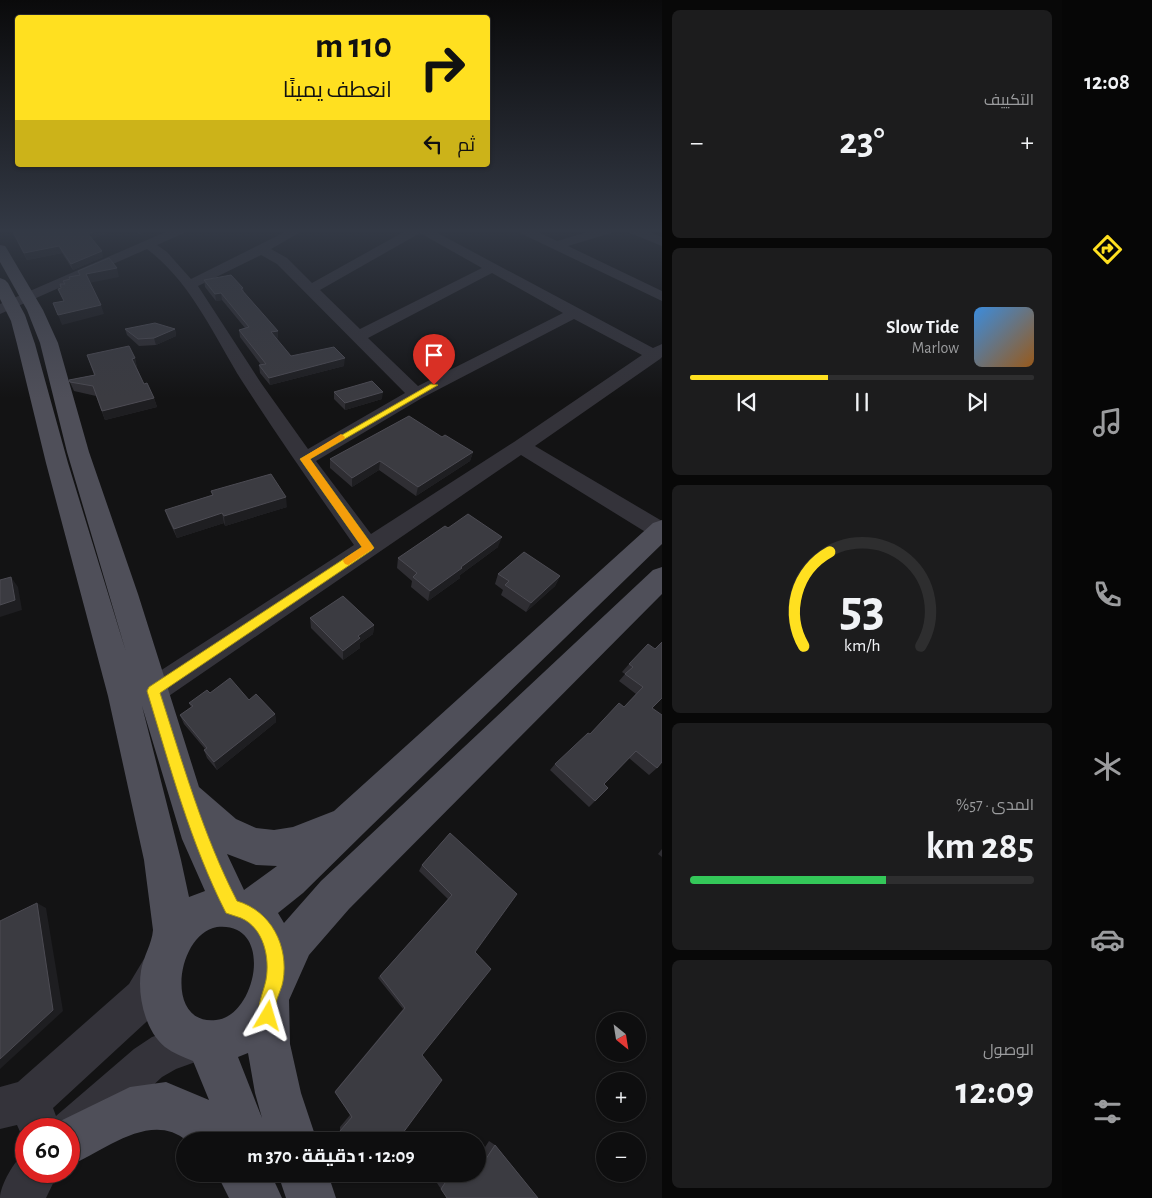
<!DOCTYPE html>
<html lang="ar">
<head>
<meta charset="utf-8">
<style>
  body { margin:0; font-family:"Alegreya Sans",Cairo,sans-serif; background:#1c1c1d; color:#f1f3f6; direction:rtl; height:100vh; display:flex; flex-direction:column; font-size:19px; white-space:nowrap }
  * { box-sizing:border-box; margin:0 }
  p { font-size:16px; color:#9b9c9e }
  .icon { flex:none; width:28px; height:28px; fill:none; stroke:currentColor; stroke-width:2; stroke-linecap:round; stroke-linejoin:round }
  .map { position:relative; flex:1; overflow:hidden; direction:ltr }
  .panel { display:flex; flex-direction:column; gap:10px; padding:10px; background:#080808; width:400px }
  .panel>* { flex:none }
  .banner { position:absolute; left:15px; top:15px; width:475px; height:152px; border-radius:5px; box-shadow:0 1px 4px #0004,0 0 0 1px #2e2e2f; direction:rtl; background:#ffe020; color:#111; overflow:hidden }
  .needle { width:32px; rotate:150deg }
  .tools { position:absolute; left:596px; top:1012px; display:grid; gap:10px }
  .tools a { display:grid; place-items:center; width:50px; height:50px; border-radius:50%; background:#0e0e0f; box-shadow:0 1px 4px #0004,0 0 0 1px #2e2e2f; font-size:25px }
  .speed { position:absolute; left:15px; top:1118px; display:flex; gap:10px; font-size:25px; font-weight:700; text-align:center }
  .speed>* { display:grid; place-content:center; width:65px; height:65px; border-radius:50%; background:#0e0e0f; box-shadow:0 1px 4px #0004,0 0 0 1px #2e2e2f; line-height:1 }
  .speed .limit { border:8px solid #d22; background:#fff; color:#111 }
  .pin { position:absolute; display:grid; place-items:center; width:42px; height:42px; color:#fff; margin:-51px -21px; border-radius:50% 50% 50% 0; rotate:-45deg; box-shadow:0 0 5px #0007 }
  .pin .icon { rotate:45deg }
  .me { position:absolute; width:55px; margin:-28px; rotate:7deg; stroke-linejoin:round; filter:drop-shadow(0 0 4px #0008) }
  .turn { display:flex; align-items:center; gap:18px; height:105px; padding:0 15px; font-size:22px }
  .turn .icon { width:65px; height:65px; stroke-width:2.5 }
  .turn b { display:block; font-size:35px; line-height:42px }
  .then { display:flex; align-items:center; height:48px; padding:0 15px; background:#0003; gap:10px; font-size:19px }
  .big { font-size:38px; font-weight:700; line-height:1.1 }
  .panel .tile { flex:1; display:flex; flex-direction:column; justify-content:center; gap:8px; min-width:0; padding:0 18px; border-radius:8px; background:#1c1c1d }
  .panel .dial { align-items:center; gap:0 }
  .dial svg { height:130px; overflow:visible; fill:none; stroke:#2e2e2f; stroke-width:7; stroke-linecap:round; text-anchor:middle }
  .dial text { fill:#f1f3f6; stroke:none }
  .song { display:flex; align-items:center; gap:15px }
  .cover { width:60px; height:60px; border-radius:8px; background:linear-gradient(135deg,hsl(210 70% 55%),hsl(30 70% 35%)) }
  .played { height:5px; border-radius:2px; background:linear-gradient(90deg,#ffe020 40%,#2e2e2f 40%) }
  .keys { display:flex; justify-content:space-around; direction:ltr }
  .heat { display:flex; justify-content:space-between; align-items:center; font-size:28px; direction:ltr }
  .charge { height:8px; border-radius:4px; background:linear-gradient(90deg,#34c759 57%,#2e2e2f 0) }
  .trip { position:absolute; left:176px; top:1132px; width:310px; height:50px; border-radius:25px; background:#0e0e0f; box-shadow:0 1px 4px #0004,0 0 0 1px #2e2e2f; font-weight:700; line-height:50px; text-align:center; direction:rtl }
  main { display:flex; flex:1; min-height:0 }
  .tabs { display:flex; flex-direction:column; width:90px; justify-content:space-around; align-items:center; background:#060606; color:#9b9c9e }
  .tabs .icon { width:35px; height:35px }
  .tabs .active { color:#ffe020 }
  .tabs b { font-size:22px; color:#f1f3f6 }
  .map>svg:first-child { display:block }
</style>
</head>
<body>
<main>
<nav class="tabs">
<b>12:08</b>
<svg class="icon active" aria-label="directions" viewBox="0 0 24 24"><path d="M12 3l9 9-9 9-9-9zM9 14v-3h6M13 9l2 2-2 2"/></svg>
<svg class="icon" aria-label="music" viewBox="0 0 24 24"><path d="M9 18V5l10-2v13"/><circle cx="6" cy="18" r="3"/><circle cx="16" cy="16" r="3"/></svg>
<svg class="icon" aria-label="phone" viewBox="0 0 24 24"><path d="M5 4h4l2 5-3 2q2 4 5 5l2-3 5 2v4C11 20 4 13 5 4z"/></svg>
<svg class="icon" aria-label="climate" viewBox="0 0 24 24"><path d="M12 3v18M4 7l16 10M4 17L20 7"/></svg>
<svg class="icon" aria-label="car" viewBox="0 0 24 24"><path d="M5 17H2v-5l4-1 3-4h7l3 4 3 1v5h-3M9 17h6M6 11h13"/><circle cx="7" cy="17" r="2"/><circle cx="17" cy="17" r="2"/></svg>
<svg class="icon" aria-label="filters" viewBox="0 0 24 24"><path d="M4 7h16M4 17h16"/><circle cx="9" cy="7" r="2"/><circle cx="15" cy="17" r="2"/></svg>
</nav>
<section class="panel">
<div class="tile"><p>التكييف</p>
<div class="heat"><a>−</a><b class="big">23°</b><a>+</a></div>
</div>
<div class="tile">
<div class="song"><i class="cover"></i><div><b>Slow Tide</b><p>Marlow</p></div></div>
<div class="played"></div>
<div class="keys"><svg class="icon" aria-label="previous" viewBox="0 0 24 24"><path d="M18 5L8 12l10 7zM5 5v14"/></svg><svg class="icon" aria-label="pause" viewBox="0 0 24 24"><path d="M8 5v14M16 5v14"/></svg><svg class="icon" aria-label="next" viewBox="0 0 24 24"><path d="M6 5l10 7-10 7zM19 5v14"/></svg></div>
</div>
<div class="tile dial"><svg viewBox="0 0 100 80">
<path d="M14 69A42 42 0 1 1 86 69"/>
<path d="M14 69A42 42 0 0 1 30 11" stroke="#ffe020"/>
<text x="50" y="56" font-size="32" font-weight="700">53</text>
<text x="50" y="72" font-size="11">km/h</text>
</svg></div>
<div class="tile"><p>المدى · 57%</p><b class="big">285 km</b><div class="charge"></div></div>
<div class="tile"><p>الوصول</p><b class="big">12:09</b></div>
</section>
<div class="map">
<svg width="662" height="1198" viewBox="0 0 662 1198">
  <rect width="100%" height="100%" fill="#131314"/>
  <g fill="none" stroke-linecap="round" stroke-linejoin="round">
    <g fill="#34333a" fill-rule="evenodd">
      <path d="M 170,230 L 186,230 L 184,233 L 157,245 L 167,252 L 191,279 L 289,230 L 304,230 L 271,249 L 287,258 L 312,283 L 407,230 L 432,230 L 653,348 L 662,344 L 662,357 L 660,359 L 535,446 L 662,521 L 662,537 L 652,536 L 521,455 L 163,700 L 153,704 L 143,700 L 139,691 L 143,682 L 354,545 C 316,491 278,437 242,381 C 214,336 191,282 147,249 L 0,314 L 0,304 ZM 420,233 L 482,268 L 360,329 L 320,290 ZM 261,255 L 277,264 L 405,393 L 308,449 L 261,383 L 198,286 ZM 492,273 L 563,313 L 418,386 L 368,338 ZM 574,319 L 642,355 L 514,442 L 371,534 L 316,461 L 422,398 Z"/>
      <path d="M 518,230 L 534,230 L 557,241 L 594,230 L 613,230 L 611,233 L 568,246 L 662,291 L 662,301 L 520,233 Z"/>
      <path d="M 628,230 L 645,230 L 662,237 L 662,246 L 630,233 Z"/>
      <path d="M 157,953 L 170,959 L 176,972 L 157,1012 L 53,1108 L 56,1116 L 134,1049 L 152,1037 L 198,1022 L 212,1028 L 218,1042 L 212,1056 L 176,1069 L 162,1077 L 84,1149 L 69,1156 L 69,1129 L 26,1129 L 26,1145 L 17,1125 L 0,1129 L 0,1087 L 18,1082 L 129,984 L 144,959 Z"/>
      <path d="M 26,1153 L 26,1171 L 59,1171 L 46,1198 L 0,1198 C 0,1186 15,1158 26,1153 Z"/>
    </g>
    <g fill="#4f4f59" fill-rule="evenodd">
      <path d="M 0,245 L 5,246 L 7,249 L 43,310 L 58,343 L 89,452 L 138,594 L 199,787 L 236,819 L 256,828 L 274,830 L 293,827 L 334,811 L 653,523 L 662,520 L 662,544 L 365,832 L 303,893 L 278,913 L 284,923 L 321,881 L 653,570 L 662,567 L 662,594 L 349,909 L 309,955 L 289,1000 L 290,1044 L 301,1093 L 317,1141 L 187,1141 C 151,1110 104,1151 69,1166 L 69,1129 L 50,1129 L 52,1125 L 130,1087 L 166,1082 L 209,1100 L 193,1061 C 183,1057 173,1053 165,1047 C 145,1031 137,995 141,971 C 143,957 152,944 153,930 L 144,860 L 108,696 L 46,463 L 17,344 L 11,321 L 0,299 L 0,278 L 5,280 L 8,283 L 25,315 L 35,344 L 68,463 L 126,652 L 67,452 L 40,343 L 27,310 L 0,262 ZM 142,706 L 182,839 L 205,891 L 189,897 L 181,860 ZM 227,854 L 256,865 L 277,866 L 244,890 ZM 217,927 C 275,921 257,1016 216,1020 C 164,1026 176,934 217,927 ZM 248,1053 L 255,1093 L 262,1118 L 238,1057 Z"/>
      <path d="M 217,1174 L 271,1174 L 282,1198 L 229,1198 Z"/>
      <path d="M 278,1174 L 328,1174 L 336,1198 L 286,1198 Z"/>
    </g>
  </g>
  <g fill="#2f2e33">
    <path d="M 11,230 L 116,230 L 92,239 L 103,257 L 73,270 L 62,253 L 27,260 Z"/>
    <path d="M 128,230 L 151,230 L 140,234 Z"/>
    <path d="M 204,280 L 243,288 L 244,292 L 278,338 L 276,339 L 291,356 L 344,366 L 270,385 L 260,373 L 259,365 L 261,365 L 240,337 L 239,330 L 245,328 L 222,300 L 216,301 L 205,287 Z"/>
    <path d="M 125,329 L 175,329 L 176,336 L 156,345 L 139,346 L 127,335 Z"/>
    <path d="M 87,355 L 135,358 L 137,368 L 144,384 L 154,398 L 157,407 L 105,420 L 96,396 L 74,391 L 69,380 L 94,375 Z"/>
    <path d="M 334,392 L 382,399 L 345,410 L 334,399 Z"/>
    <path d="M 442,437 L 473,452 L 470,461 L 416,496 L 379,470 L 352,487 L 330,468 L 330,459 Z"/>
    <path d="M 211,491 L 287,507 L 225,526 L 224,523 L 177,538 L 168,519 L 165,510 L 212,495 Z"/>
    <path d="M 448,528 L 498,547 L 460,575 L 460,578 L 428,601 L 411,587 L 412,581 L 397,568 L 398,558 Z"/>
    <path d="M 498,574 L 560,576 L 555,586 L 526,612 L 501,595 L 503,590 L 495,584 Z"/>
    <path d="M 310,618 L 374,625 L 373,634 L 360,643 L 360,648 L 343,660 L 311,628 Z"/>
    <path d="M 655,649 L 652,708 L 657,768 L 649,775 L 629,758 L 604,784 L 595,801 L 589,807 L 550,770 L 555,764 L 590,734 L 624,707 L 636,694 L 619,681 L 625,674 L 622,672 L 629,664 Z"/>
    <path d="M 210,693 L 249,700 L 275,714 L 276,722 L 217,770 L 207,758 L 204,750 L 205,749 L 184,724 L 180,715 L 191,707 L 189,703 Z"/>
    <path d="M 450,833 L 475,952 L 491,969 L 340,1131 L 340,1127 L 350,1115 L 335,1092 L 335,1091 L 403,1009 L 378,978 L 448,899 L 419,871 L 422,865 Z"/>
    <path d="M 662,849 L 662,857 L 658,854 Z"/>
    <path d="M 489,1141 L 495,1145 L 538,1198 L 447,1198 L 437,1183 L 443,1174 L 465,1174 L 466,1175 L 467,1174 L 478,1174 L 478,1158 Z"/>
  </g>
  <g fill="#1e1e21">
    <path d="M 98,230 L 116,230 L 90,240 L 88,234 Z"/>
    <path d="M 139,230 L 151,230 L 140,234 Z"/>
    <path d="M 59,246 L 62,253 L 27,260 L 24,253 Z"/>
    <path d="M 102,251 L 103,257 L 73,270 L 71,264 Z"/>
    <path d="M 117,268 L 119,277 L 89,283 L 86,274 Z"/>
    <path d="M 221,293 L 222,300 L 216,301 L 215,294 Z"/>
    <path d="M 101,305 L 104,314 L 62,325 L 58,315 Z"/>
    <path d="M 175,329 L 176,336 L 156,345 L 154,338 Z"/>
    <path d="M 278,331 L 278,338 L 272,340 L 271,332 Z"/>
    <path d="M 135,358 L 137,368 L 135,368 L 132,359 Z"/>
    <path d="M 345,358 L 344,366 L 270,385 L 269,378 Z"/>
    <path d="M 383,392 L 382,399 L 345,410 L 345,403 Z"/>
    <path d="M 154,398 L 157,407 L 105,420 L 102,411 Z"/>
    <path d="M 473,452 L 470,461 L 416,496 L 418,487 Z"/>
    <path d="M 380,461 L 379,470 L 352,487 L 352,478 Z"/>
    <path d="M 286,497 L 287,507 L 225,526 L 224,516 Z"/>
    <path d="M 222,513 L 224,523 L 177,538 L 174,529 Z"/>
    <path d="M 502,537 L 498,547 L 460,575 L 460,578 L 428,601 L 430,591 L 461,567 Z"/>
    <path d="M 560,576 L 555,586 L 526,612 L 531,603 Z"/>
    <path d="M 11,577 L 18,587 L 22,610 L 0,617 L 0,605 Z"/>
    <path d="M 374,625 L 373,634 L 360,643 L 360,648 L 343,660 L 343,651 L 358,636 Z"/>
    <path d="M 275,714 L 276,722 L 217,770 L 214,762 Z"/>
    <path d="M 37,903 L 46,908 L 63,1011 L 0,1069 L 0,1059 Z"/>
  </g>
  <g fill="#3b3b41" stroke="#4c4b53">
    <path d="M 12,230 L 98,230 L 88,234 L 102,251 L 71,264 L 59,246 L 24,253 Z"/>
    <path d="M 109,258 L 117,268 L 86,274 L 101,305 L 58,315 L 53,303 L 64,301 L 58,289 L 61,288 L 60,284 L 65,284 L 63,281 L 70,279 L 69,277 L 80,275 L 78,271 Z"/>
    <path d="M 231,275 L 243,288 L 241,289 L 278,331 L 271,332 L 291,356 L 334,347 L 345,358 L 269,378 L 259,365 L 266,364 L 239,330 L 249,327 L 221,293 L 215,294 L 204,280 Z"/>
    <path d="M 155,323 L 175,329 L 154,338 L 138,339 L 125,329 Z"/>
    <path d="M 129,346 L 135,358 L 132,359 L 144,384 L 147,383 L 154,398 L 102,411 L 93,386 L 70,382 L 69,380 L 95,375 L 87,355 Z"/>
    <path d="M 372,381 L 383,392 L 345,403 L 334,392 Z"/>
    <path d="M 409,416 L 442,437 L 445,435 L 473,452 L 418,487 L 380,461 L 352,478 L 330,459 Z"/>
    <path d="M 271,474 L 286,497 L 224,516 L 222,513 L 174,529 L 165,510 L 213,495 L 211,491 Z"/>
    <path d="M 468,514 L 502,537 L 461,567 L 462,568 L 430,591 L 413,577 L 417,573 L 398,558 L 445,526 L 448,528 Z"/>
    <path d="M 524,552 L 560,576 L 531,603 L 505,585 L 509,581 L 498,574 Z"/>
    <path d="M 11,577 L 15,600 L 0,605 L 0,580 Z"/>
    <path d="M 343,596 L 374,625 L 358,636 L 360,638 L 343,651 L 310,618 Z"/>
    <path d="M 662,642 L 662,698 L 652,708 L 662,715 L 662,762 L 657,768 L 636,751 L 604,784 L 608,788 L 595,801 L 555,764 L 588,733 L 590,734 L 619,703 L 624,707 L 643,687 L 625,674 L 633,667 L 629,664 L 648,644 L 655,649 Z"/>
    <path d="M 230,678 L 249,700 L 256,694 L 275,714 L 214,762 L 204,750 L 207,748 L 180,715 L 193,706 L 189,703 L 207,690 L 210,693 Z"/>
    <path d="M 450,833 L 517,894 L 475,952 L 491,969 L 422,1055 L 442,1080 L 397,1141 L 347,1141 L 340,1131 L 352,1117 L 335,1092 L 405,1008 L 380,976 L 452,895 L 422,865 Z"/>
    <path d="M 37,903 L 53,1010 L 0,1059 L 0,921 Z"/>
    <path d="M 495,1145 L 538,1198 L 447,1198 L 441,1189 L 451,1174 L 465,1174 L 471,1181 L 476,1174 L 478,1174 L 478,1171 Z"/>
  </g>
  <linearGradient id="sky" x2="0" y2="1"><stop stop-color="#0a0a0b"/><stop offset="0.58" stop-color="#333945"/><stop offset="1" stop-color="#333945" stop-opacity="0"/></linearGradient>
  <rect width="662" height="398" fill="url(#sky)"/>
  <path fill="#ffe020" stroke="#a69215" d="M 431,384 L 438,385 L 310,459 L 372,545 L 374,548 L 372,550 L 160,693 C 183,764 203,835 237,901 C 271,911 289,946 283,981 C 282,987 279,993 277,999 C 275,1007 277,1014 274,1022 L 268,1025 L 261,1022 C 255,1007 263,995 266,980 C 270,958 264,928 241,918 C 236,916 231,915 226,913 C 190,842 170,766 147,691 L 149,687 L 362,547 L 300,459 Z"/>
  <path fill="#f59e0b" d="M 341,434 L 345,437 L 344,439 L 310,459 L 374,548 L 348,565 L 345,564 L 343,561 L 345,558 L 362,547 L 300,459 Z"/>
</svg>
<div class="tools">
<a><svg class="needle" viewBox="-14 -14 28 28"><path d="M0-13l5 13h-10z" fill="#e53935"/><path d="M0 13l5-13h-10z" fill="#9b9c9e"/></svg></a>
<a>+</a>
<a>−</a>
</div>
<div class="speed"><div class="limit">60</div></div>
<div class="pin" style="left:434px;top:385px;background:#d93025"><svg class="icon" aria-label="arrive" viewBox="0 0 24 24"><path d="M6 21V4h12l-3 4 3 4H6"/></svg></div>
<svg class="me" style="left:268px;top:1016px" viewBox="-20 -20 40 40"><path d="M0-17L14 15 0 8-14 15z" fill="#ffe020" stroke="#fff" stroke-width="4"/></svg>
<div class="trip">12:09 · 1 دقيقة · 370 m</div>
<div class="banner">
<div class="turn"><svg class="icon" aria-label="right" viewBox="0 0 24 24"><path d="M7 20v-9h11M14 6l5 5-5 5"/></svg><div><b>110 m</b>انعطف يمينًا</div></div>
<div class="then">ثم<svg class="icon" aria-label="left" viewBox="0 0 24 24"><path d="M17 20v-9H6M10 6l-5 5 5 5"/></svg></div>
</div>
</div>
</main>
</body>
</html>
